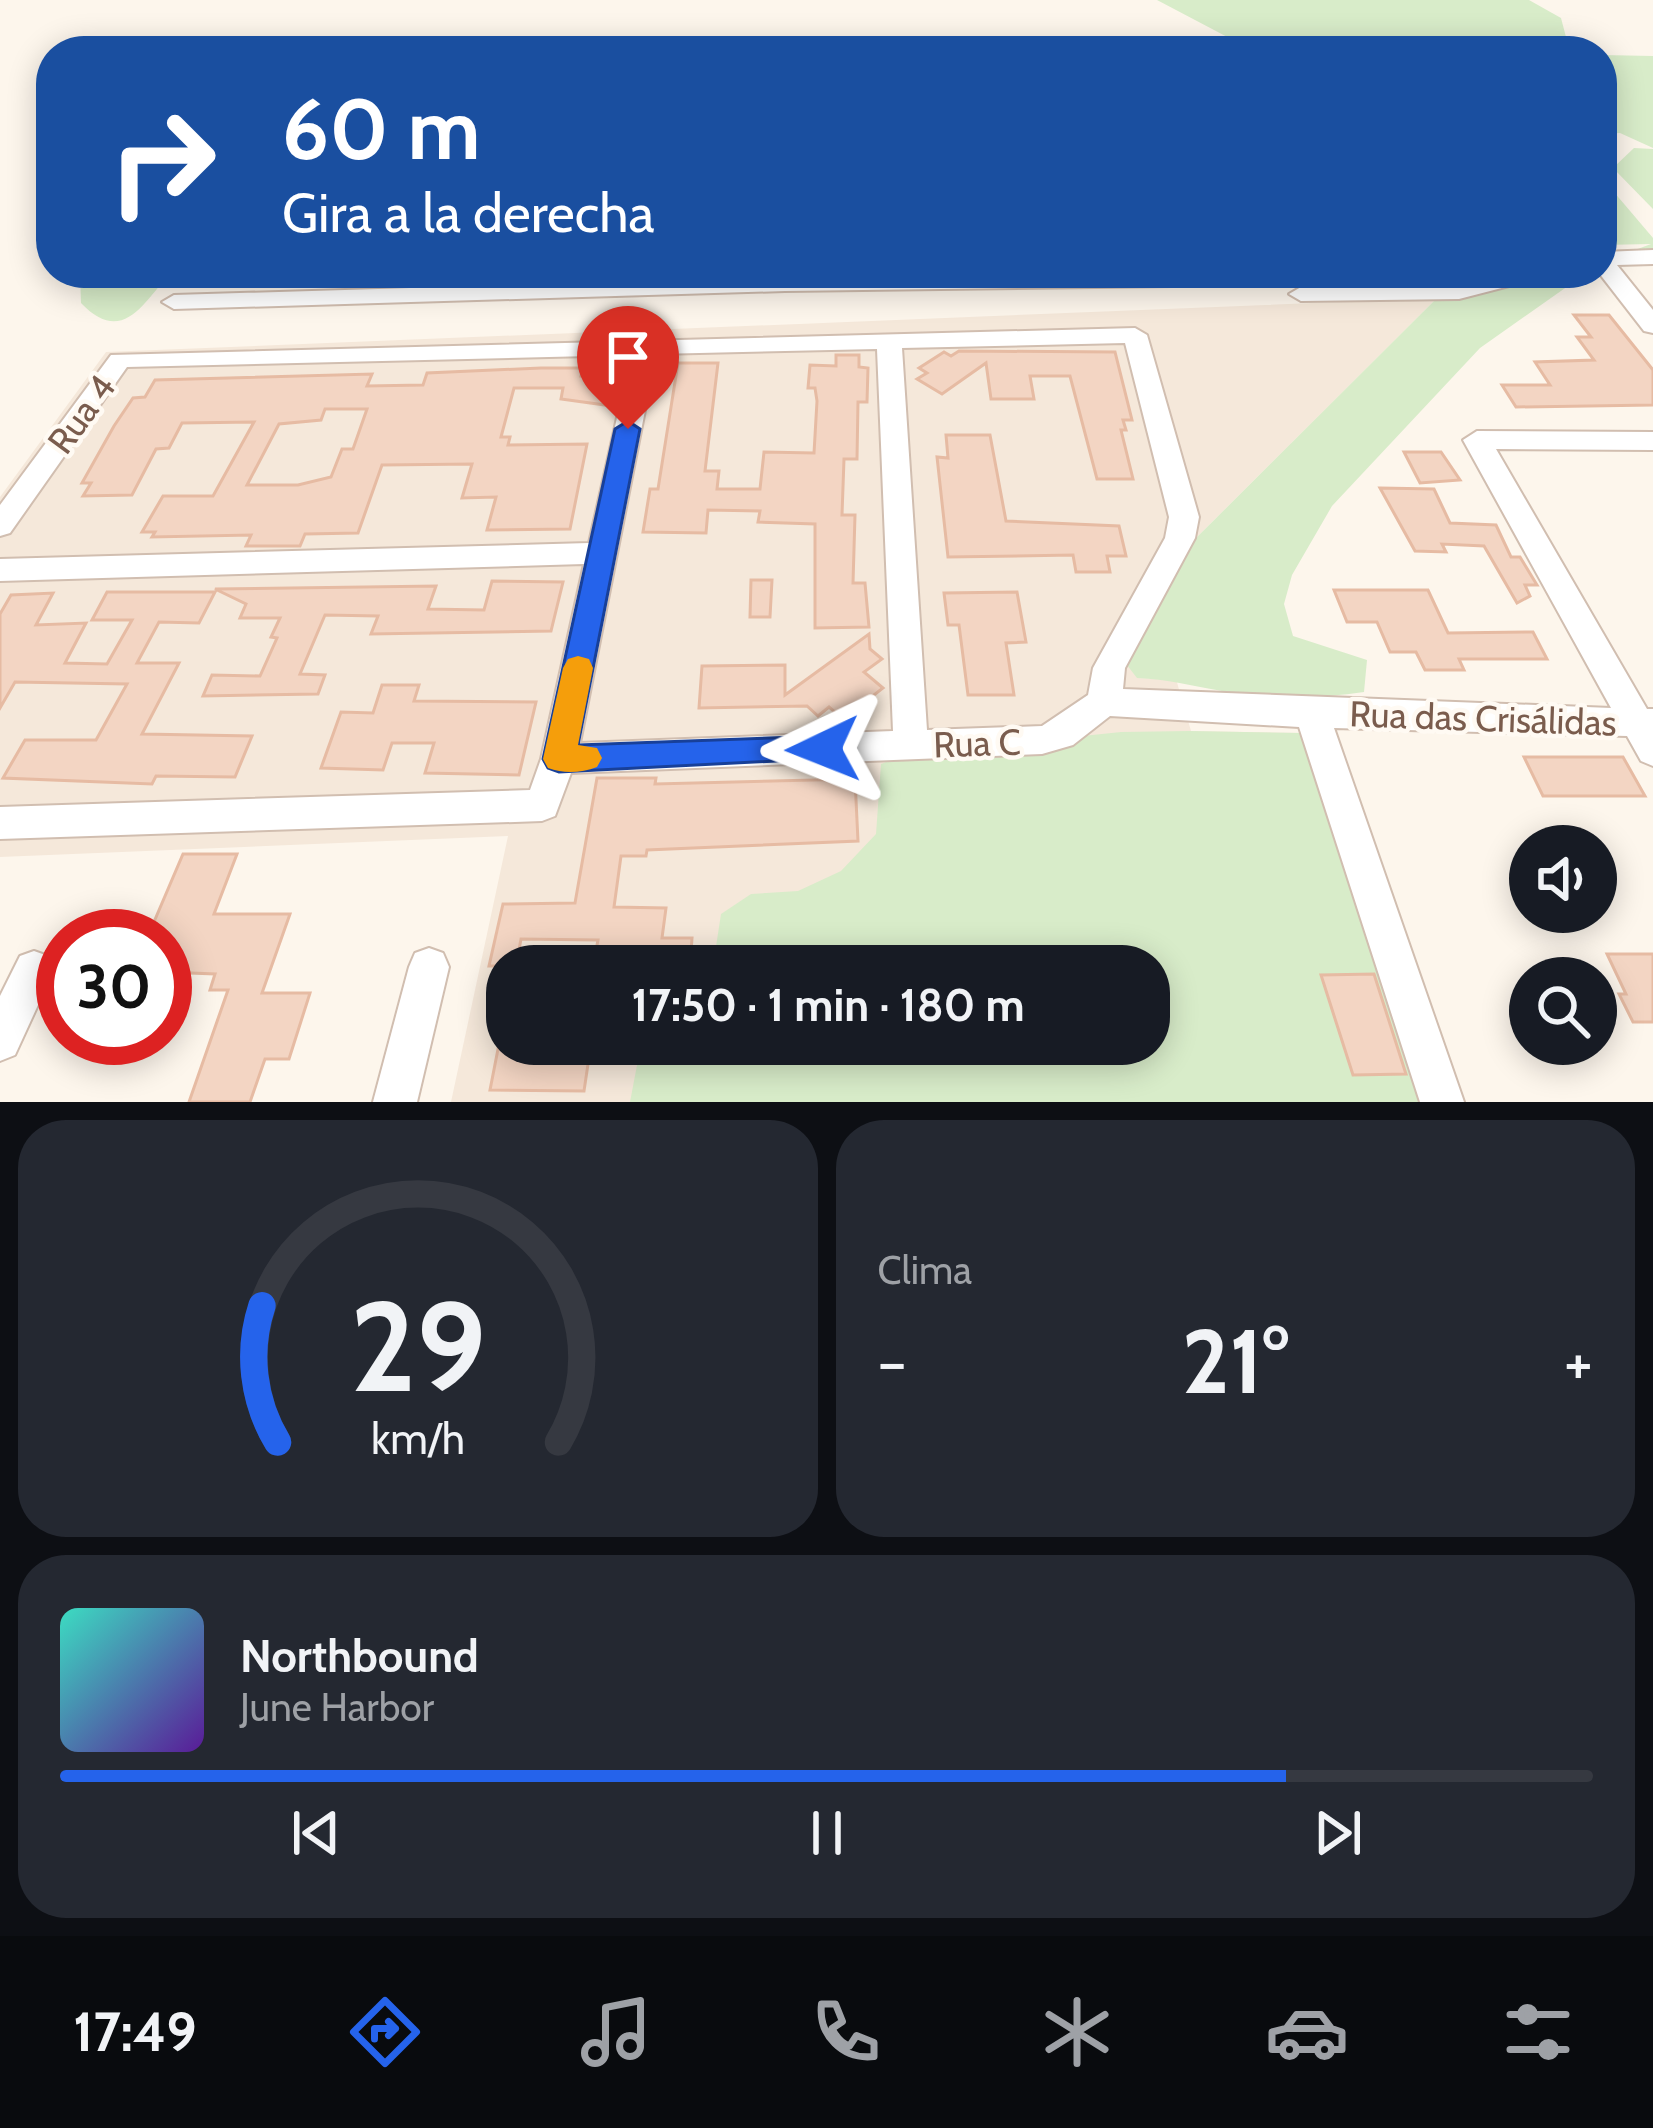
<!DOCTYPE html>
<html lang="es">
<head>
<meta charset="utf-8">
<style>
  body { margin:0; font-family:Cabin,sans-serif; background:#242831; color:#f1f3f6; height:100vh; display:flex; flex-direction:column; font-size:45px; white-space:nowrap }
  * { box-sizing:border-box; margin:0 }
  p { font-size:39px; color:#9ea1a6 }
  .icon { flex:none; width:66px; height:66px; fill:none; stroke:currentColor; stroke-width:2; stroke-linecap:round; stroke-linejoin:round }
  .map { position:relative; height:1102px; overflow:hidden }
  .drawer { display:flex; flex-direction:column; gap:18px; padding:18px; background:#0d0f14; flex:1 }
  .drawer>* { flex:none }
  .guide { position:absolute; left:36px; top:36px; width:1581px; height:252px; border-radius:48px; box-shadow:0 6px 30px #0003; background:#1a4fa0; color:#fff; overflow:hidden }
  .buttons { position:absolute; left:1509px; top:825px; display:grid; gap:24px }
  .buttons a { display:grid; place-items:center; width:108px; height:108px; border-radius:50%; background:#171b24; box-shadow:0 6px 30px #0003; font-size:60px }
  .speed { position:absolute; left:36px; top:909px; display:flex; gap:24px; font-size:60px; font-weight:700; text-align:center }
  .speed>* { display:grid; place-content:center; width:156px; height:156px; border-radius:50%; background:#171b24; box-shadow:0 6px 30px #0003; line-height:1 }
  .speed .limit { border:18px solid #d22; background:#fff; color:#111 }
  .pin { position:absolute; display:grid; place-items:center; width:102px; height:102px; color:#fff; margin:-123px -51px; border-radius:50% 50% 50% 0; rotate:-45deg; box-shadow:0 0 12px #0007 }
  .pin .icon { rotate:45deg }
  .me { position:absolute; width:132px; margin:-66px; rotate:268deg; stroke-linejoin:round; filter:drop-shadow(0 0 9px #0008) }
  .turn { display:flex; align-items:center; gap:42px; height:252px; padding:0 48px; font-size:54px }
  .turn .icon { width:156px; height:156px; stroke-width:2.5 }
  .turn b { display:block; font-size:84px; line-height:102px }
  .big { font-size:90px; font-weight:700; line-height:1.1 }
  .drawer .tile { flex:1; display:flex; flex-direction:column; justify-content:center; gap:18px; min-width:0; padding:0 42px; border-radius:48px; background:#242831 }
  .drawer .dial { align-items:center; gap:0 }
  .dial svg { height:312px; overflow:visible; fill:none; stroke:#363941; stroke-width:7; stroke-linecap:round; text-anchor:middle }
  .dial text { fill:#f1f3f6; stroke:none }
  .song { display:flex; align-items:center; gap:36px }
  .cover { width:144px; height:144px; border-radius:18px; background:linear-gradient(135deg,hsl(170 70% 55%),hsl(270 70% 35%)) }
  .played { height:12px; border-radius:6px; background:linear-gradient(90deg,#2563eb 80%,#363941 80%) }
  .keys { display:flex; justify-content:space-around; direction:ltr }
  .heat { display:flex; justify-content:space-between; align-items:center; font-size:66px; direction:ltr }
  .drawer .tiles { flex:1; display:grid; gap:18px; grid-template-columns:1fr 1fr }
  .tile:last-child { grid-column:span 2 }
  .trip { position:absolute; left:486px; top:945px; width:684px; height:120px; border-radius:48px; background:#171b24; box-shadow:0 6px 30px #0003; font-weight:700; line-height:120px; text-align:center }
  .dock { display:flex; height:192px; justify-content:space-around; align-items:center; background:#090b0e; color:#9ea1a6 }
  .dock .icon { width:84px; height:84px }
  .dock .active { color:#2563eb }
  .dock b { font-size:54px; color:#f1f3f6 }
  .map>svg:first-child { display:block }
</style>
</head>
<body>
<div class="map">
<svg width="1653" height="1102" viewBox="0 0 1653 1102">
  <rect width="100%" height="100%" fill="#fdf6ec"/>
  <path fill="#f5e8da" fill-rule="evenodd" d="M 1437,298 L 1193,541 L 1137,678 L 1176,679 L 1191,731 L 1303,733 L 1424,1102 L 451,1102 L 508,836 L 0,857 L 0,497 L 106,352 ZM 507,966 L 1149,966 L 1149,1044 L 507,1044 Z"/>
  <g fill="#d8ecc9">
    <path d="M 1157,0 L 1529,0 L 1561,18 L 1566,37 L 1589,51 L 1252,50 Z"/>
    <path d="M 1602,55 L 1653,56 L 1653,148 L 1620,133 L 1602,134 Z"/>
    <path d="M 1634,148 L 1653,149 L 1653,209 L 1613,168 Z"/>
    <path d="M 1602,178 L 1653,238 L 1653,256 L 1633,265 L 1635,250 L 1651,244 L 1602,245 Z"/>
    <path d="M 80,273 L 170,273 C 143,304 122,346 81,303 Z"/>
    <path d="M 1540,275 L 1562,276 L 1568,286 L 1480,348 L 1332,506 L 1292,575 L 1284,604 L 1293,636 L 1367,660 L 1364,692 C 1318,699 1268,699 1222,691 C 1192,686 1167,679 1137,678 L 1123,660 L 1193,541 L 1437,298 Z"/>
    <path d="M 1190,731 L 1303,733 L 1424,1102 L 630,1102 L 641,1044 L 1149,1044 L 1149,966 L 713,966 L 721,914 L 751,894 L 798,891 L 841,871 L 876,834 L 881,764 L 903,755 L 1121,732 Z"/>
  </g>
  <g fill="#f3d5c3" stroke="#e6bba3" stroke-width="3" fill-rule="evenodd">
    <path d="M 1574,315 L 1609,315 L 1653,370 L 1653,405 L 1516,407 L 1502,385 L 1550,385 L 1535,362 L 1594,360 L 1577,337 L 1591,337 Z"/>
    <path d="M 959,351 L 1115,352 L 1132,420 L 1123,420 L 1126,430 L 1121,430 L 1133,479 L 1097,479 L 1070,376 L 1030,376 L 1034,399 L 991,399 L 986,363 L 942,394 L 917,379 L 927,373 L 919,368 L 944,352 L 951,356 Z"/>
    <path d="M 836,355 L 859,355 L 859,367 L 868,368 L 867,402 L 858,402 L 857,459 L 844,459 L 842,515 L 855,515 L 853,583 L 865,583 L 869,627 L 815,628 L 815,524 L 758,522 L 760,511 L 708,510 L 706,533 L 643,532 L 650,489 L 658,489 L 678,363 L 718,363 L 705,471 L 719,471 L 717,489 L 760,489 L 764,452 L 814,453 L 817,401 L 815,388 L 808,388 L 810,365 L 836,366 Z"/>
    <path d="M 541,368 L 583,368 L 581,376 L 610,376 L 605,405 L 561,399 L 563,388 L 514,388 L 501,437 L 510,437 L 508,445 L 587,444 L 570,529 L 487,530 L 496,497 L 462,498 L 472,464 L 382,465 L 358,533 L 305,534 L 300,546 L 246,546 L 251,535 L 152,537 L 155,532 L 142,532 L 163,496 L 213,496 L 254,422 L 182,423 L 169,448 L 156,449 L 132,495 L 83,496 L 91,483 L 82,483 L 114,426 L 133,398 L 145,397 L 155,380 L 372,374 L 367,386 L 423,385 L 427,373 ZM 325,409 L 367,409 L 353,449 L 342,449 L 331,477 L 298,485 L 247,485 L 279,424 L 321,420 Z"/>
    <path d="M 946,435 L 990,435 L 1006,521 L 1119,526 L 1126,556 L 1107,556 L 1110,572 L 1076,572 L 1073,555 L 948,557 L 937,457 L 948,458 Z"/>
    <path d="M 1404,452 L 1441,452 L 1460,480 L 1420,483 Z"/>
    <path d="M 1380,488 L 1434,489 L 1450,523 L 1496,525 L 1511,557 L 1520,557 L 1537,585 L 1525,585 L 1530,596 L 1517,603 L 1484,546 L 1442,544 L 1446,552 L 1415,551 Z"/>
    <path d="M 751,580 L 772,580 L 770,617 L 750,617 Z"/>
    <path d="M 492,581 L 563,582 L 551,631 L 371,634 L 378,616 L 325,615 L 300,674 L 325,675 L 318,694 L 203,696 L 212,675 L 260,676 L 277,638 L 271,637 L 280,618 L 240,618 L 246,604 L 215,589 L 436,586 L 428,609 L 484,610 Z"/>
    <path d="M 1334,590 L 1428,590 L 1448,633 L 1533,632 L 1547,659 L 1459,659 L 1464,670 L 1425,670 L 1416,652 L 1390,652 L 1377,622 L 1347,622 Z"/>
    <path d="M 107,592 L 215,592 L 199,623 L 159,622 L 137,663 L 179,663 L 142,734 L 252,736 L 235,777 L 156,776 L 152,784 L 3,778 L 25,740 L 96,740 L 127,684 L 15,682 L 0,708 L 0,614 L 11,595 L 53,593 L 36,625 L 86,623 L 65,663 L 107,664 L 132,620 L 92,620 Z"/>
    <path d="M 1017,592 L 1026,642 L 1006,643 L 1014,695 L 968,695 L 959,625 L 948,625 L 944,593 Z"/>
    <path d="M 869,634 L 870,649 L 882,659 L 864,672 L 883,688 L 843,719 L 829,707 L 818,716 L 807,706 L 699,708 L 702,666 L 785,665 L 785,695 Z"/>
    <path d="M 382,685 L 419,685 L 414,701 L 536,702 L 519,775 L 425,773 L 434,743 L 392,743 L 383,770 L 321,768 L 341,712 L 373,713 Z"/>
    <path d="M 1524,757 L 1623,757 L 1645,796 L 1543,796 Z"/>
    <path d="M 597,778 L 656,778 L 655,784 L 855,779 L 858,841 L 647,850 L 646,856 L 621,856 L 614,907 L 666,908 L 662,938 L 692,938 L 690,966 L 593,966 L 598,940 L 521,939 L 516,966 L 489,966 L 503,904 L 575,903 Z"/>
    <path d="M 183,854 L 237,854 L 214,914 L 290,914 L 262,993 L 310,993 L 289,1059 L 265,1059 L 250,1102 L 189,1102 L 228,990 L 210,990 L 215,974 L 165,972 L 165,936 L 148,936 Z"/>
    <path d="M 1607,954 L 1653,954 L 1653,1022 L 1633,1022 L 1619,994 L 1626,994 Z"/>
    <path d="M 1374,974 L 1406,1074 L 1353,1075 L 1321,975 Z"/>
    <path d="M 499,1044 L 591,1044 L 584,1091 L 490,1090 Z"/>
  </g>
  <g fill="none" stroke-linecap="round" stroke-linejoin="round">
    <defs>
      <g id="minor">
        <path d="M 1653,250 L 1653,264 L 1617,265 L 1653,310 L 1653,333 L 1644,331 L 1599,273 L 1602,252 Z"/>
        <path d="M 1337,273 L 1336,282 L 1328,284 L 785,291 L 174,309 L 162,302 L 174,295 L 785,277 Z"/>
        <path d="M 1505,273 L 1544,273 L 1540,278 L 1459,299 L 1301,301 L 1289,294 L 1301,287 L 1459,285 Z"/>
        <path d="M 1135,328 L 1147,335 L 1199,517 L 1195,538 L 1125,668 L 1123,689 L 1611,708 L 1463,440 L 1477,431 L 1653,432 L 1653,450 L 1496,449 L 1647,709 L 1653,709 L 1653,766 L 1641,761 L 1627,736 L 1334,728 L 1464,1102 L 1420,1102 L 1299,727 L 1110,716 L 1073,745 L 1042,754 L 571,773 L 555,816 L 542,821 L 0,839 L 0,807 L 530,790 L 541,759 L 584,564 L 0,581 L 0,559 L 589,543 L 631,355 L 127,367 L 10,533 L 0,536 L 0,505 L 111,355 ZM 1125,343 L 1169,517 L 1165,538 L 1093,668 L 1088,695 L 1042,726 L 927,730 L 902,348 ZM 877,349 L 893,731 L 580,743 L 656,354 Z"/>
        <path d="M 429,948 L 443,953 L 449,967 L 417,1102 L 373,1102 L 409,967 L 415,953 Z"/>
        <path d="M 34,951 L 48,956 L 54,970 L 15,1055 L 0,1061 L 0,996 L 20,956 Z"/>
      </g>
    </defs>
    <use href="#minor" stroke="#d1beb0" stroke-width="4"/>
    <use href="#minor" fill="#fff" fill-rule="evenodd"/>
  </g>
  <path fill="#2563eb" stroke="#184099" stroke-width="3" d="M 628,421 L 640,429 L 578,745 L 823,736 L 834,739 L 839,749 L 834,758 L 559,772 L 548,768 L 543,759 L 615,429 Z"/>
  <path fill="#f59e0b" d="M 578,656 L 589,659 L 593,668 L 578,745 L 597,748 L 602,758 L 597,767 C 581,773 564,774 548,768 L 543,759 L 563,668 L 568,659 Z"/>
  <g text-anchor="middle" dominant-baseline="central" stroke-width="9" stroke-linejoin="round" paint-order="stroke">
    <g font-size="36" fill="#7a5c4d" stroke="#fffaf3">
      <text transform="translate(81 414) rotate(-54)">Rua 4</text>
      <text transform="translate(1483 718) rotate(2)">Rua das Crisálidas</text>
      <text transform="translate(977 743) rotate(-2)">Rua C</text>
    </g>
  </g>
</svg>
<div class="buttons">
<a><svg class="icon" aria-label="sound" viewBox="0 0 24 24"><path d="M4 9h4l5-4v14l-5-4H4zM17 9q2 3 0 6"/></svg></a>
<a><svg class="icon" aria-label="search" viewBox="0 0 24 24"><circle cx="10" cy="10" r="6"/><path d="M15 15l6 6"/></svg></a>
</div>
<div class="speed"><div class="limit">30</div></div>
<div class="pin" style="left:628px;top:429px;background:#d93025"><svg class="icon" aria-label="arrive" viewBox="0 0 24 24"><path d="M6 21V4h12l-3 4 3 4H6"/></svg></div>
<svg class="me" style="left:823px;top:749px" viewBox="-20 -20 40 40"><path d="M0-17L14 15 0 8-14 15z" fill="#2563eb" stroke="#fff" stroke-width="4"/></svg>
<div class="trip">17:50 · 1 min · 180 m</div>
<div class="guide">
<div class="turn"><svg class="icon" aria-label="right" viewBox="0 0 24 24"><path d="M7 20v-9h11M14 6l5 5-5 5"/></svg><div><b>60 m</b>Gira a la derecha</div></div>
</div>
</div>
<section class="drawer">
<div class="tiles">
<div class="tile dial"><svg viewBox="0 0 100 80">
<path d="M14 69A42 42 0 1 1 86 69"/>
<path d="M14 69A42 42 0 0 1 10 34" stroke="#2563eb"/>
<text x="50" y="56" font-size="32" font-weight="700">29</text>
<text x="50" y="72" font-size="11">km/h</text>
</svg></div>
<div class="tile"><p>Clima</p>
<div class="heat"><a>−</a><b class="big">21°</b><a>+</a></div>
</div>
<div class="tile">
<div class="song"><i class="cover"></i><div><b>Northbound</b><p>June Harbor</p></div></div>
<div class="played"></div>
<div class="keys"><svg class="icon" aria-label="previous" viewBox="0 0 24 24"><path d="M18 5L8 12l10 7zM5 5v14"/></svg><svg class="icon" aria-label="pause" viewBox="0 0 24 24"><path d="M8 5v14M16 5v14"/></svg><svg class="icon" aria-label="next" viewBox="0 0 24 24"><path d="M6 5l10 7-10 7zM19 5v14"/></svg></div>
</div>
</div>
</section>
<nav class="dock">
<b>17:49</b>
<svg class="icon active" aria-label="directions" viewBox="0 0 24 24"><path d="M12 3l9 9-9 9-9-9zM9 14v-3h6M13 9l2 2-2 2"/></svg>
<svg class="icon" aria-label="music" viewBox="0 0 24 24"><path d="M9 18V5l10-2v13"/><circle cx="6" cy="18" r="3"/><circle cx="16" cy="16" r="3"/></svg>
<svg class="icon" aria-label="phone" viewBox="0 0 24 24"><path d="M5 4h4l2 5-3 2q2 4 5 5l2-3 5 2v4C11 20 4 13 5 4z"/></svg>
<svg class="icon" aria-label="climate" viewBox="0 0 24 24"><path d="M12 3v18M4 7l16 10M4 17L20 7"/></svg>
<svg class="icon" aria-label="car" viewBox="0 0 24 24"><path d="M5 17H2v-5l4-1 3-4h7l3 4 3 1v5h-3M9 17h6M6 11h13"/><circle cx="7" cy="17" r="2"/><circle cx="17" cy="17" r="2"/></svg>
<svg class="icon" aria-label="filters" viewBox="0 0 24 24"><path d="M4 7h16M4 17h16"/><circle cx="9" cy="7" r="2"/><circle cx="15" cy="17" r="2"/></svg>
</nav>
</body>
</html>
